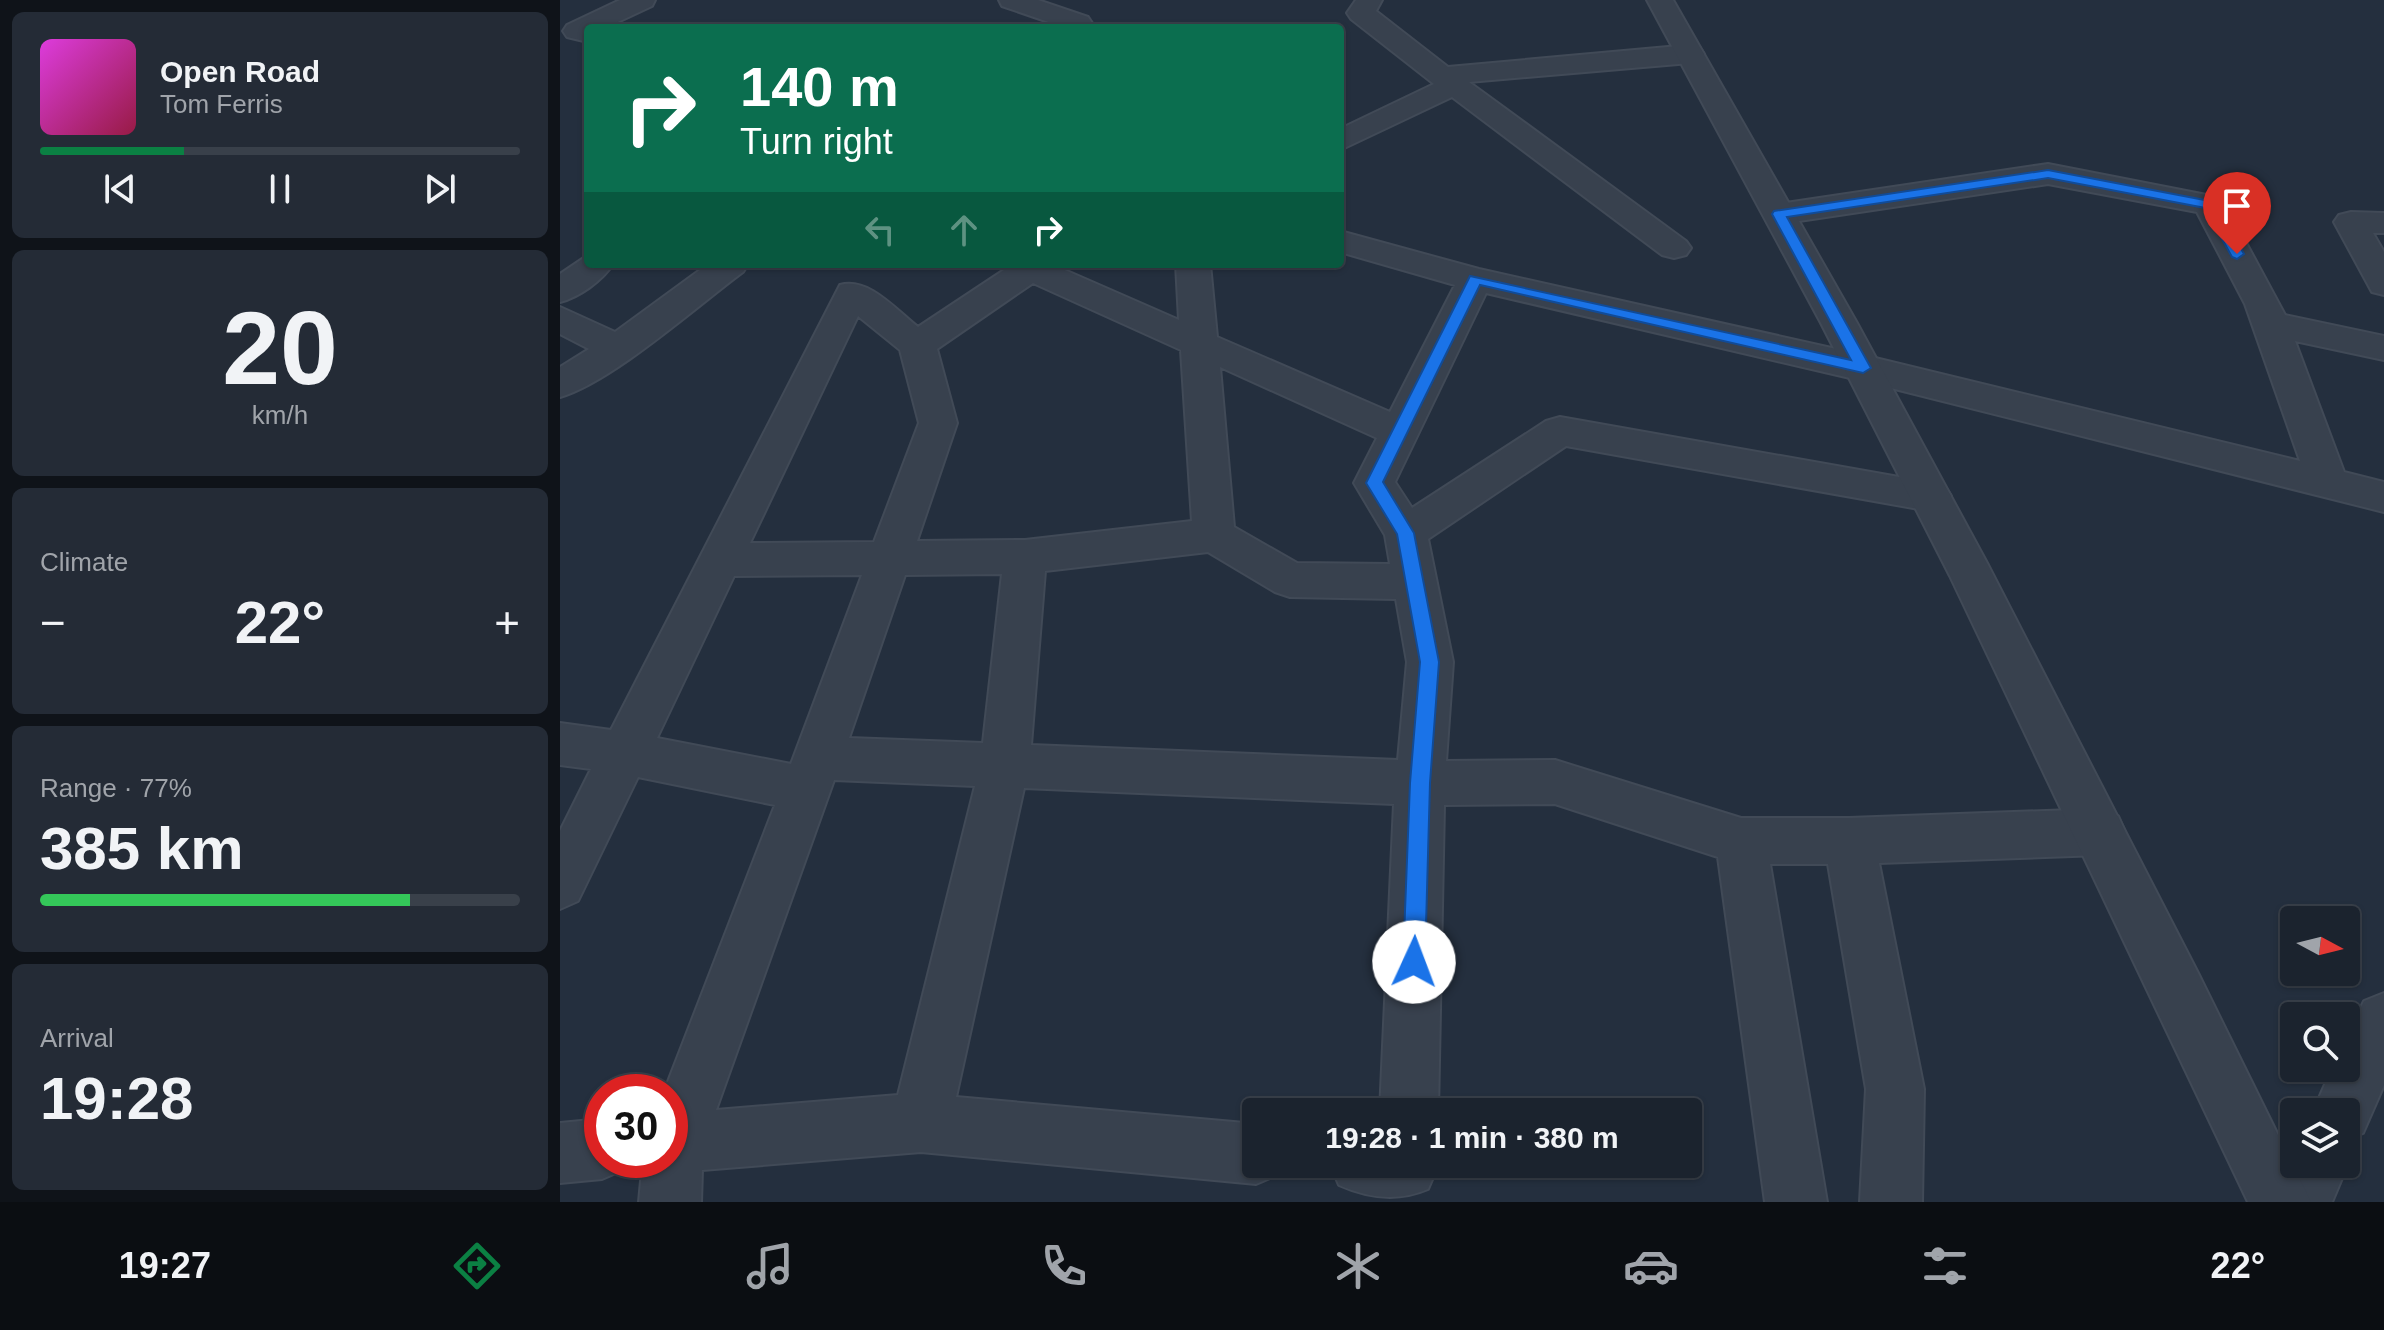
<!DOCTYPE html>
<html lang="en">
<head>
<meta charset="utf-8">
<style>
  body { margin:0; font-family:Arial,sans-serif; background:#242b36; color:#f1f3f6; height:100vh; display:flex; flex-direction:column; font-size:30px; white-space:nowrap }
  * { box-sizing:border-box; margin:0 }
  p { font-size:26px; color:#a0a4aa }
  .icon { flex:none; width:44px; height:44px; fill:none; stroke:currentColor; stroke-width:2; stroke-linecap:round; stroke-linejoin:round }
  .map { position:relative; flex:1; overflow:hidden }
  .sheet { display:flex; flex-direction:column; gap:12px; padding:12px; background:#0f1319; width:560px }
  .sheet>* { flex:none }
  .hud { position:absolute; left:24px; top:24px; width:760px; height:244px; border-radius:8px; box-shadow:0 2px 6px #0004,0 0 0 2px #39404a; background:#0b6e4f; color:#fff; overflow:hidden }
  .needle { width:52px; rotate:97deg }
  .tools { position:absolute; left:1720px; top:906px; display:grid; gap:16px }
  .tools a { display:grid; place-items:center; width:80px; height:80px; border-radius:8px; background:#1b232e; box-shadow:0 2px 6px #0004,0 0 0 2px #39404a; font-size:40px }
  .speed { position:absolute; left:24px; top:1074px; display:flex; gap:16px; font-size:40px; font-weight:700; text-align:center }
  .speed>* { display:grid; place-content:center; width:104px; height:104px; border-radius:50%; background:#1b232e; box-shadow:0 2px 6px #0004,0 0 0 2px #39404a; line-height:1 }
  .speed .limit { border:12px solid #d22; background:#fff; color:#111 }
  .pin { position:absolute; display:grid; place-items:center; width:68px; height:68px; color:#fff; margin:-82px -34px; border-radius:50% 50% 50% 0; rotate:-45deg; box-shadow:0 0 8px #0007 }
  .pin .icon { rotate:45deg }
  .me { position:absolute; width:88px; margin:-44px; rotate:2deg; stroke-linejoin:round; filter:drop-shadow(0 0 6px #0008) }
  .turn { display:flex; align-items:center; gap:28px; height:168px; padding:0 24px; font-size:36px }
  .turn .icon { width:104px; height:104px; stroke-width:2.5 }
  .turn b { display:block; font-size:56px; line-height:68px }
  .lanes { display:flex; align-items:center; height:76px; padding:0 24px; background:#0003; justify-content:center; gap:40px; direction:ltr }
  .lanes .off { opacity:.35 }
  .big { font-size:60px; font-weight:800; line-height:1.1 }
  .sheet .card { flex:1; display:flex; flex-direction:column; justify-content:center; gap:12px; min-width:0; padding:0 28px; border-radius:12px; background:#242b36 }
  .sheet .dial { align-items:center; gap:0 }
  .dial b { font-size:104px; line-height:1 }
  .song { display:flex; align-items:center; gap:24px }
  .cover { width:96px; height:96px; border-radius:12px; background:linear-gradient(135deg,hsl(300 70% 55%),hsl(340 70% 35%)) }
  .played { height:8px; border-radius:4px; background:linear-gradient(90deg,#0b8043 30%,#39404a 30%) }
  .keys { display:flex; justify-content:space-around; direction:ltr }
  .heat { display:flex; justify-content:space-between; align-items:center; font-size:44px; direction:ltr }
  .charge { height:12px; border-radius:6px; background:linear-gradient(90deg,#34c759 77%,#39404a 0) }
  .trip { position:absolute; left:682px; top:1098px; width:460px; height:80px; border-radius:8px; background:#1b232e; box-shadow:0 2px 6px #0004,0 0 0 2px #39404a; font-weight:800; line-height:80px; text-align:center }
  .menu { display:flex; height:128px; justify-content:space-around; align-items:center; background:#0b0e12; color:#a0a4aa }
  .menu .icon { width:56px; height:56px }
  .menu .on { color:#0b8043 }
  .menu b { font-size:36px; color:#f1f3f6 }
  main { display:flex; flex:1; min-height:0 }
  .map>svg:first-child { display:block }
</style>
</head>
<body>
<main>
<section class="sheet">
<div class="card">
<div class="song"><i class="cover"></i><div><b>Open Road</b><p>Tom Ferris</p></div></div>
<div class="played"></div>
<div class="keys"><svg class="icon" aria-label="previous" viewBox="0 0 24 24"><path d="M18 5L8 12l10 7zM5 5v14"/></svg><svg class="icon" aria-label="pause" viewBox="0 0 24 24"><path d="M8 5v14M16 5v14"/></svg><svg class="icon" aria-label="next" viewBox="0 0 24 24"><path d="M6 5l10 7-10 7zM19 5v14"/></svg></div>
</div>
<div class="card dial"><b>20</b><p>km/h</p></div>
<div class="card"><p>Climate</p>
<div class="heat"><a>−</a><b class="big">22°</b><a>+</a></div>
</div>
<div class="card"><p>Range · 77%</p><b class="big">385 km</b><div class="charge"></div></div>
<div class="card"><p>Arrival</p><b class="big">19:28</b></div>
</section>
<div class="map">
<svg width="1824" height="1202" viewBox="0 0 1824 1202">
  <rect width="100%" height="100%" fill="#242f3e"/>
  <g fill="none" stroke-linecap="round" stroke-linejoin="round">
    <defs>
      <g id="minor">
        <path d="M 60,0 L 95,0 L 92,6 L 45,28 L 28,28 L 28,42 L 7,37 L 3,31 L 7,25 Z"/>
        <path d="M 439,0 L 478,0 L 528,17 L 532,23 L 528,28 L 506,28 L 442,6 Z"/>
        <path d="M 796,0 L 822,0 L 816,11 L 888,67 L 1130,45 L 1140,48 L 1144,54 L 1140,60 L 1130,63 L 909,82 L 1126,241 L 1131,248 L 1126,255 L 1114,258 L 1102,255 L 892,97 L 780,150 L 780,129 L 874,84 L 791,19 L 787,13 Z"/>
        <path d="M 1488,164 L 1662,198 L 1725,315 L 1824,336 L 1824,360 L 1735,341 L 1784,472 L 1824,482 L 1824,512 L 1303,381 L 926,293 L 835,482 L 852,508 L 986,421 L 1000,417 L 1384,485 L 1391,496 L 1384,507 L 1370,511 L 1006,446 L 868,539 L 893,662 L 886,761 L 995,760 L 1181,818 L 1289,818 L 1540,809 L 1558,816 L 1565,832 L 1558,848 L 1540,855 L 1319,863 L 1364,1089 L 1362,1202 L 1300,1202 L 1306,1089 L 1268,864 L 1210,864 L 1267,1202 L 1205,1202 L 1158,857 L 995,804 L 884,805 L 878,1112 L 820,1112 L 834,804 L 464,788 L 396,1097 L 696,1124 L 696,1164 L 722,1164 L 717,1175 L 696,1184 L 361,1152 L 142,1170 L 141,1202 L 79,1202 L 83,1160 L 110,1160 L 110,1092 L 104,1092 L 215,805 L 78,777 L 18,901 L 0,909 L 0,831 L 31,769 L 0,765 L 0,723 L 51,730 L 280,285 C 309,277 336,310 358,327 L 447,268 L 444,264 L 491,264 L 619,320 L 616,264 L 650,264 L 657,337 L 830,412 L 895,285 L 780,252 L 780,231 L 919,269 L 1303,355 L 1740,461 L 1685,304 L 1637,212 L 1488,184 L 1219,224 L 1207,221 L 1203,214 L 1207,207 L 1219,204 ZM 473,283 L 621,350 L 632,521 L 465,540 L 357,541 L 397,423 L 377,349 ZM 298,316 L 340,350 L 359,423 L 314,542 L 190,543 ZM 660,367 L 817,438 L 794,483 L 825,535 L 830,564 L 737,563 L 674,527 ZM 648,552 L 715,592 L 730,597 L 836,599 L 847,662 L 838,760 L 471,745 L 485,571 ZM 442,574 L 423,743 L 289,738 L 345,575 ZM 302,575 L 231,764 L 97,738 L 174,576 ZM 274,780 L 415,786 L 338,1095 L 156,1110 Z"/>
        <path d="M 1791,212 L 1824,213 L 1824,233 L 1813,233 L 1824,252 L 1824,295 L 1812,292 L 1774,222 L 1779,215 Z"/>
        <path d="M 28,255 L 28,264 L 53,264 C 42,281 19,297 0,302 L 0,274 Z"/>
        <path d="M 148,264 L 188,264 L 183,272 C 137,306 52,382 0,397 L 0,367 L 29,349 L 0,334 L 0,307 L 55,332 Z"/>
        <path d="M 1824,993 L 1824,1085 L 1803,1133 L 1786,1140 L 1786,1112 L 1753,1112 L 1772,1068 L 1786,1068 L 1786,1039 L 1804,1001 Z"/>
        <path d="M 42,1119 L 42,1160 L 67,1160 L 63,1170 L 42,1179 L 0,1183 L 0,1123 Z"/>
        <path d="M 1734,1149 L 1734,1164 L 1786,1164 L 1786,1159 L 1788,1164 L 1772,1202 L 1710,1202 Z"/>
        <path d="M 770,1164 L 875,1164 L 877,1168 L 868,1189 C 838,1202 808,1198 779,1185 Z"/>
      </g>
      <path id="tertiary" d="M 1087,0 L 1113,0 L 1297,323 L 1427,563 L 1638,973 L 1751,1202 L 1688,1202 L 1390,576 L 1261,323 Z"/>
    </defs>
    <use href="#minor" stroke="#414a57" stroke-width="4"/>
    <use href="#tertiary" stroke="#414a57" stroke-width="4"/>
    <use href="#minor" fill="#38414e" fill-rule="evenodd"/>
    <use href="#tertiary" fill="#38414e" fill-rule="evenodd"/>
  </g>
  <path fill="#1a73e8" stroke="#114b97" stroke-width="2" d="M 1488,170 L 1655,202 L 1684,254 L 1677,259 L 1672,257 L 1645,208 L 1488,178 L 1227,217 L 1311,368 L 1303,373 L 920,285 L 823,482 L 854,533 L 879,662 L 870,783 L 865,962 L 862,970 L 854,973 L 846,970 L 843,962 L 850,783 L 860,662 L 837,534 L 806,483 L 910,276 L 1291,360 L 1212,214 L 1214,211 Z"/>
</svg>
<div class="tools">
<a><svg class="needle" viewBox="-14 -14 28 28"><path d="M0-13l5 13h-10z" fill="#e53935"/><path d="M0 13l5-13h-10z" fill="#a0a4aa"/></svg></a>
<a><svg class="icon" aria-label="search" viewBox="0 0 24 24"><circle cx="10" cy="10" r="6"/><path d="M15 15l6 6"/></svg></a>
<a><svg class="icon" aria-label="layers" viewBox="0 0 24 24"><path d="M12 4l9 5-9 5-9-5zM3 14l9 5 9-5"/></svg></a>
</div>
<div class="speed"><div class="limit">30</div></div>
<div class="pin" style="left:1677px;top:254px;background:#d93025"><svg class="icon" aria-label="arrive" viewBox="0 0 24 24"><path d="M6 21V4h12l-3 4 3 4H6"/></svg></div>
<svg class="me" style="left:854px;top:962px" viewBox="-20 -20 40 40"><circle r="19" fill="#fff"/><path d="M0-13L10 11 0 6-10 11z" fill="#1a73e8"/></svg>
<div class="trip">19:28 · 1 min · 380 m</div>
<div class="hud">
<div class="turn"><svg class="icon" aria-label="right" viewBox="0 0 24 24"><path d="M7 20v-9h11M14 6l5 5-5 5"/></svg><div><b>140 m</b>Turn right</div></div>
<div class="lanes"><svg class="icon off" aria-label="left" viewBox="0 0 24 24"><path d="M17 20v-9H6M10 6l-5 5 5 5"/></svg><svg class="icon off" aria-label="ahead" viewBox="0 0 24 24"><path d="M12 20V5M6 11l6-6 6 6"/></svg><svg class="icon" aria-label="right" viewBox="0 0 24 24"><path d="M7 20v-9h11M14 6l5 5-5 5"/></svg></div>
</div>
</div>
</main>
<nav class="menu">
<b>19:27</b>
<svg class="icon on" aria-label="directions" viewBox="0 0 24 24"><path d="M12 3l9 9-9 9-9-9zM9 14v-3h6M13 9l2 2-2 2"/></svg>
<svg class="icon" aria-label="music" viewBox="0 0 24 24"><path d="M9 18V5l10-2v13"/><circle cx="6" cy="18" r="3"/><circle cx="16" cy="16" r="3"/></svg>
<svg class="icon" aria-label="phone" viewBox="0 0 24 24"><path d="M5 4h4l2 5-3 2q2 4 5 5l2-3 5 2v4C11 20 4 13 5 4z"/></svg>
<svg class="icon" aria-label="climate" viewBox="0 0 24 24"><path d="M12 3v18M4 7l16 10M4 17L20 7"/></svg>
<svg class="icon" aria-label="car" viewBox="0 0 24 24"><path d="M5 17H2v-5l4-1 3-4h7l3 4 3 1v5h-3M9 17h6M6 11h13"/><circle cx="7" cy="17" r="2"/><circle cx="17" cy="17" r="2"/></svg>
<svg class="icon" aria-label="filters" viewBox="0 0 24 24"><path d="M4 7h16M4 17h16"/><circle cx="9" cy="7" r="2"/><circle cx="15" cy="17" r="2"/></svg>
<b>22°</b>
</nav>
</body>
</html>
